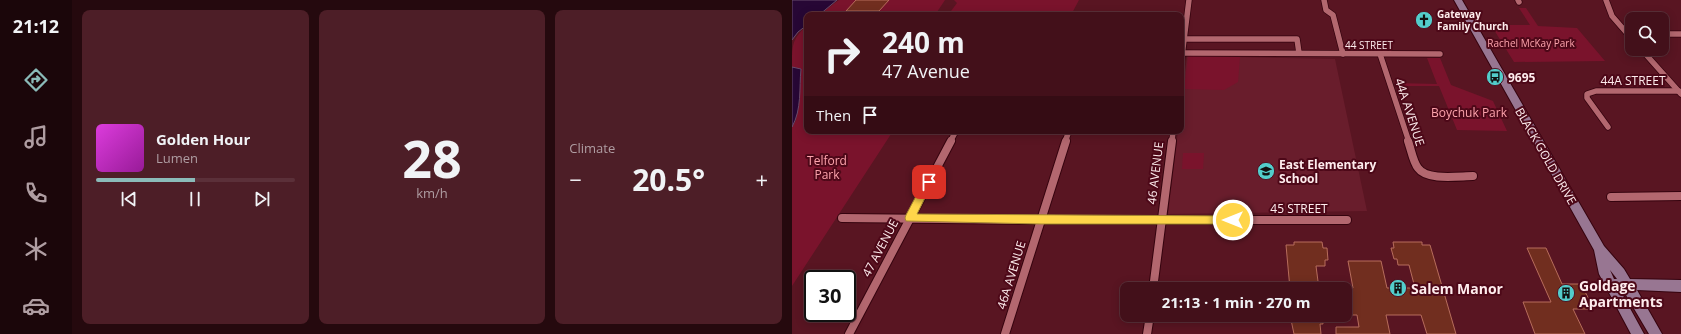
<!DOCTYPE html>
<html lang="en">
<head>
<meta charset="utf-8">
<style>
  body { margin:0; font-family:"Open Sans",sans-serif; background:#4d1e27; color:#f1f3f6; height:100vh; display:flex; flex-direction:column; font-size:15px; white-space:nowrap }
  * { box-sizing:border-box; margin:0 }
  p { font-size:13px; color:#af9da2 }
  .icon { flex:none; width:22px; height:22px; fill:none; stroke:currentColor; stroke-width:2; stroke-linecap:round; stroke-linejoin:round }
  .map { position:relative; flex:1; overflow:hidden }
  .details { display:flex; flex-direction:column; gap:10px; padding:10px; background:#25090e; width:720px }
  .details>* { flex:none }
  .hud { position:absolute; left:12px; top:12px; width:380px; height:122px; border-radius:8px; box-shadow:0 2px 10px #0003,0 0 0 1px #5b3039; background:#43101a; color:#f1f3f6; overflow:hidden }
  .fabs { position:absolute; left:833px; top:12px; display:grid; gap:8px }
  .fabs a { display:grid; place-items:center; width:44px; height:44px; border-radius:8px; background:#43101a; box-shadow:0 2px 10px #0003,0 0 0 1px #5b3039; font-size:20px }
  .speed { position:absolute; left:12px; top:270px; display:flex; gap:8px; font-size:20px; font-weight:700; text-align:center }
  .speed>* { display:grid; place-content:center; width:52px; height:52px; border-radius:50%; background:#43101a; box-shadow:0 2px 10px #0003,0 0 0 1px #5b3039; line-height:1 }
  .speed .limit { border:2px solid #111; border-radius:6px; background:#fff; color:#111 }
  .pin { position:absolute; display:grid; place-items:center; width:34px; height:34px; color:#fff; margin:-17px; border-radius:8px; box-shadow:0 2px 6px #0006 }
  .me { position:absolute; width:44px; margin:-22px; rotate:270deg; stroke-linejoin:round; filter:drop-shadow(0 0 3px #0008) }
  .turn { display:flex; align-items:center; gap:14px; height:84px; padding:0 12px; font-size:18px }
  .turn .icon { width:52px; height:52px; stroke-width:2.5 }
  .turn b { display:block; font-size:28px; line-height:34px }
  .then { display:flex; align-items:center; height:38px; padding:0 12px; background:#0003; gap:8px; font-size:15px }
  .big { font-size:30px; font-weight:700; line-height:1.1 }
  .details .tile { flex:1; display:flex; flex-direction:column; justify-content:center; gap:6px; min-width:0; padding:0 14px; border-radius:8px; background:#4d1e27 }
  .details .dial { align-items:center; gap:0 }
  .dial b { font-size:52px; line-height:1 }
  .song { display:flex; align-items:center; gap:12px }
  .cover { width:48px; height:48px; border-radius:6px; background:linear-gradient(135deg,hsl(300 70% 55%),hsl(300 70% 35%)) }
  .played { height:4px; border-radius:2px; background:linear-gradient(90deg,#8bbbb9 50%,#5b3039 50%) }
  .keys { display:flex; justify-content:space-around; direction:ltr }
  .heat { display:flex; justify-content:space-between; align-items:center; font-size:22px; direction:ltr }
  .details .tiles { flex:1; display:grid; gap:10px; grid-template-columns:repeat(3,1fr) }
  .trip { position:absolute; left:328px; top:282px; width:232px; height:40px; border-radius:8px; background:#43101a; box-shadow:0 2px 10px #0003,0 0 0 1px #5b3039; font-weight:700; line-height:40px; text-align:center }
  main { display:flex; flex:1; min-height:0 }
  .menu { display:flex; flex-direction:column; width:72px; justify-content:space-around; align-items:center; background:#1b060a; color:#af9da2 }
  .menu .icon { width:28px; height:28px }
  .menu .current { color:#8bbbb9 }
  .menu b { font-size:18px; color:#f1f3f6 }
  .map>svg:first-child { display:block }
</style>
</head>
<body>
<main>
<nav class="menu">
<b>21:12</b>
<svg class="icon current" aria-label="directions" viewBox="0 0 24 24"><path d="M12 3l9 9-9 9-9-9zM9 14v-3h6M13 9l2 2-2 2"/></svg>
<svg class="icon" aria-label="music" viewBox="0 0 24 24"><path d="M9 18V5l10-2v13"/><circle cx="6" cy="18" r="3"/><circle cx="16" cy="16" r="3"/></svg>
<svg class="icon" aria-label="phone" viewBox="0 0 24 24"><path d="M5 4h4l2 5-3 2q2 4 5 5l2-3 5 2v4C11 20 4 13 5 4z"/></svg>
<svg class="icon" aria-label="climate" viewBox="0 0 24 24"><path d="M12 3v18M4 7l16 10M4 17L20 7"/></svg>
<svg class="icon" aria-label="car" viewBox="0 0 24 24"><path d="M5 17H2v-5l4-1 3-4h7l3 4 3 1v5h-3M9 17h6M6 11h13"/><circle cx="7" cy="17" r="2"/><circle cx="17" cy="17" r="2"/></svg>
</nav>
<section class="details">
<div class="tiles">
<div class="tile">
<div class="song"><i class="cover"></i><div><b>Golden Hour</b><p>Lumen</p></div></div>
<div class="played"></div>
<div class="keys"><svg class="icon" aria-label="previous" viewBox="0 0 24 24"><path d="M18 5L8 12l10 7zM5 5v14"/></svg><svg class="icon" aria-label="pause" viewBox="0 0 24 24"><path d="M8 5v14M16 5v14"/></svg><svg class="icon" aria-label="next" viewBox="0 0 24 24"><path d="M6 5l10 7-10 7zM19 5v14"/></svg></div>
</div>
<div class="tile dial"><b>28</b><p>km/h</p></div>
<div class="tile"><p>Climate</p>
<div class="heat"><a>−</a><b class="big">20.5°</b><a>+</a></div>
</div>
</div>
</section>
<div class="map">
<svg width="889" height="334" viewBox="0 0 889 334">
  <rect width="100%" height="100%" fill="#591522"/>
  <path fill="#691d2c" d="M 395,56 L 543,59 L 575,211 L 376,214 L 386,131 L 389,131 L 389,104 Z"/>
  <g fill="#7a132c">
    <path d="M 47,0 L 153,0 L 143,15 L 27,15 Z"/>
    <path d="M 162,0 L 287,0 L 279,15 L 156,15 L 165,3 Z"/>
    <path d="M 727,8 L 734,8 L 746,26 L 785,28 L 813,61 L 722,62 L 699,25 L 738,25 Z"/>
    <path d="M 15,25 L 15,131 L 101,131 L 0,286 L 0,127 L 4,120 L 9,69 L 0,67 C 0,44 0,40 15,25 Z"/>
    <path d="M 396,56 L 448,57 L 446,82 L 432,90 L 392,89 Z"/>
    <path d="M 635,58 L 648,58 L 659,85 L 701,101 L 715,131 L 665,130 L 647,86 L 604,86 L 603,83 L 645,84 Z"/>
    <path d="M 391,153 L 412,153 L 411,169 L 390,169 Z"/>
  </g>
  <g fill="#270735" stroke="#684c6c">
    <path d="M 0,0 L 45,0 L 27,15 L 15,15 L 15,25 L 6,32 L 0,40 Z"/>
    <path d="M 0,67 L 9,69 C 7,88 10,109 0,127 Z"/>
  </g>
  <g fill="#712e1f" stroke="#b76d5c">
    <path d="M 64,0 L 97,0 L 87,11 L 54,11 Z"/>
    <path d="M 502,242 L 530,242 L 531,248 L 535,248 L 536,260 L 533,260 L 533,266 L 524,266 L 527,289 L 498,289 L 494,245 L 502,245 Z"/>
    <path d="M 601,242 L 630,242 L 630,245 L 638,245 L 664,334 L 635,334 L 629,315 L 594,315 L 598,334 L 544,334 L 544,327 L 567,327 L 565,315 L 553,315 L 553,288 L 561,288 L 556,261 L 589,261 L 595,288 L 623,288 L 617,265 L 606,265 L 605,259 L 602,259 L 599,248 L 602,248 Z"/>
    <path d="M 735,248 L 754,248 L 770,284 L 789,284 L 802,309 L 781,309 L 793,334 L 743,334 L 731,302 L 759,302 Z"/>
    <path d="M 498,315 L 530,315 L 531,324 L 528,324 L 529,334 L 502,334 Z"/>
  </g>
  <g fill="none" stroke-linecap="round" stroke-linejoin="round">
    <defs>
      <g id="street-far1">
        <path d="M 532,0 L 534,10 L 541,15 L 551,54"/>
        <path d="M 726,0 L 727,2"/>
        <path d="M 814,0 L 820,16 L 840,39"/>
        <path d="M 870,34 L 889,34"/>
        <path d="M 389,39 L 505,39 L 507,53"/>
        <path d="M 849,49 L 889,94"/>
        <path d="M 389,53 L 648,54"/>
        <path d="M 588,54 L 617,142"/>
        <path d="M 389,64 L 397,0"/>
        <path d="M 816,127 L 795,98 L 795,94 L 804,91 L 887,91"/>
        <path d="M 158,142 L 164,131"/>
        <path d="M 273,142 L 277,131"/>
        <path d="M 380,142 L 381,131"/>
      </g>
      <g id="street">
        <path d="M 616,141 C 619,149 621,162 626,168 C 635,181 667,176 681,176"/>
        <path d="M 819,197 L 889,196"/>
        <path d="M 50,218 L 249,220 L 555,220"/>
        <path d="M 361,289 L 380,141"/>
        <path d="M 57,334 L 159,141"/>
        <path d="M 213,334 L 274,141"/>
        <path d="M 355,334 L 358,315"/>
      </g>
      <path id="secondary" d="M 662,0 L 670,0 L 812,246 L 832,269 L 838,279 L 889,280 L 889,292 L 845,290 L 870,334 L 857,334 L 831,290 L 828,290 L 852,334 L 839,334 L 807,274 L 802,250 ZM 818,270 L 825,279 L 822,279 Z"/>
    </defs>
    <use href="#street-far1" stroke="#35030e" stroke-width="7"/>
    <use href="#street" stroke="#35030e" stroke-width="10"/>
    <use href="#secondary" stroke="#35030e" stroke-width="2"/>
    <use href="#street-far1" stroke="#b3676f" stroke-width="5.5"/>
    <use href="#street" stroke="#b3676f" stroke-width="8"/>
    <use href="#secondary" fill="#987692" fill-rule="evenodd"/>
  </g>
  <path fill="#ffd54a" stroke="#a68a30" d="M 137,178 L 141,182 L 125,214 L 441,216 L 444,217 L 446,220 L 444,223 L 441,224 L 249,224 L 114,221 L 113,218 L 114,215 L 133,179 Z"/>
  <defs>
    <symbol id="church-disc" viewBox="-11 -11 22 22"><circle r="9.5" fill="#53cdcb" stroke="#4d0818"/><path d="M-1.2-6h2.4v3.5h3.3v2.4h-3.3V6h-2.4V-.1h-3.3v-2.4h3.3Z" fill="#111"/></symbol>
    <symbol id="bus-disc" viewBox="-11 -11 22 22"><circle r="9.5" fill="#53cdcb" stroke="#4d0818"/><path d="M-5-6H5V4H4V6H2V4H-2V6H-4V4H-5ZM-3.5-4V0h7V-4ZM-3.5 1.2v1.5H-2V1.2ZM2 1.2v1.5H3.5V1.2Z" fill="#111"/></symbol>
    <symbol id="school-disc" viewBox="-11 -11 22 22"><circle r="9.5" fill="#53cdcb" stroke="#4d0818"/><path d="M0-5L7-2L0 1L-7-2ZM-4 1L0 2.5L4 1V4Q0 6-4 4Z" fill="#111"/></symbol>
    <symbol id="building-disc" viewBox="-11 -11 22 22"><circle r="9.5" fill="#53cdcb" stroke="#4d0818"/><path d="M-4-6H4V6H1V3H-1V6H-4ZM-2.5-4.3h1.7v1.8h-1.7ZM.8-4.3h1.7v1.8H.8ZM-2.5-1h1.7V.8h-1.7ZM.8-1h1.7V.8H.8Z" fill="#111"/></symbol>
  </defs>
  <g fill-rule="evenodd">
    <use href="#church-disc" x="622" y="10" width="20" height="20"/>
    <use href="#bus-disc" x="693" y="67" width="20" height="20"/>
    <use href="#school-disc" x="464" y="161" width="20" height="20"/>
    <use href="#building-disc" x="596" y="278" width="20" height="20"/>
    <use href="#building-disc" x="764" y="283" width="20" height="20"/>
  </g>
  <g text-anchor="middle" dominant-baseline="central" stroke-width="4" stroke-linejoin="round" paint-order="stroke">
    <g font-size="10" font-weight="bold" fill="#feeced" stroke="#4d0818" text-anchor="start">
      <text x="645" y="14">Gateway<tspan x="645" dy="12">Family Church</tspan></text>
    </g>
    <g font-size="10" fill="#fda3ac" stroke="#4d0818">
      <text x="739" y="43">Rachel McKay Park</text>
    </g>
    <g font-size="10" fill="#feeced" stroke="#4d0818">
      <text x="577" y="45">44 STREET</text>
    </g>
    <g font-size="12" font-weight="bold" fill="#feeced" stroke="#4d0818" text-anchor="start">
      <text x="716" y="77">9695</text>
      <text x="487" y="164">East Elementary<tspan x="487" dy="14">School</tspan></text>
    </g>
    <g font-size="12" fill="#feeced" stroke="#4d0818">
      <text x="841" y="80">44A STREET</text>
      <text transform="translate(618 112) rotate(72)">44A AVENUE</text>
      <text transform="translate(754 156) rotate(60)">BLACK GOLD DRIVE</text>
      <text transform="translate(363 173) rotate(-83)">46 AVENUE</text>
      <text x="507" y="208">45 STREET</text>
      <text transform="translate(88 248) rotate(-62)">47 AVENUE</text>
      <text transform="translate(219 275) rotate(-73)">46A AVENUE</text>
    </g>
    <g font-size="12" fill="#fda3ac" stroke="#4d0818">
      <text x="677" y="112">Boychuk Park</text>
      <text x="35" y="160">Telford<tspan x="35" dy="14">Park</tspan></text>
    </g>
    <g font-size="14" font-weight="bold" fill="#feeced" stroke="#4d0818" text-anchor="start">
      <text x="787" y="285">Goldage<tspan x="787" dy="16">Apartments</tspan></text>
      <text x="619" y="288">Salem Manor</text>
    </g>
  </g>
</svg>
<div class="fabs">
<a><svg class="icon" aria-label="search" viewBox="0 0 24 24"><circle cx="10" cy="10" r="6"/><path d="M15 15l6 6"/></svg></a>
</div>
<div class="speed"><div class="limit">30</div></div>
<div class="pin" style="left:137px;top:182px;background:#d93025"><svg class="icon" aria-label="arrive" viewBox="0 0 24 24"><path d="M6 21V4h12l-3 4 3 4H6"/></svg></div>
<svg class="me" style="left:441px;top:220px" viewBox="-20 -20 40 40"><circle r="17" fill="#ffd54a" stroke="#fff" stroke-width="3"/><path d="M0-11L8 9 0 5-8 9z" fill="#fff"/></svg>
<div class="trip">21:13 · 1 min · 270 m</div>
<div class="hud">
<div class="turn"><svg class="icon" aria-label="right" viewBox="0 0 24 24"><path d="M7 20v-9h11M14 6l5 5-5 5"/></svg><div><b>240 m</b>47 Avenue</div></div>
<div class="then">Then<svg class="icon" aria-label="arrive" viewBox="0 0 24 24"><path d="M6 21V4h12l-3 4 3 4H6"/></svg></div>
</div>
</div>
</main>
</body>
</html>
